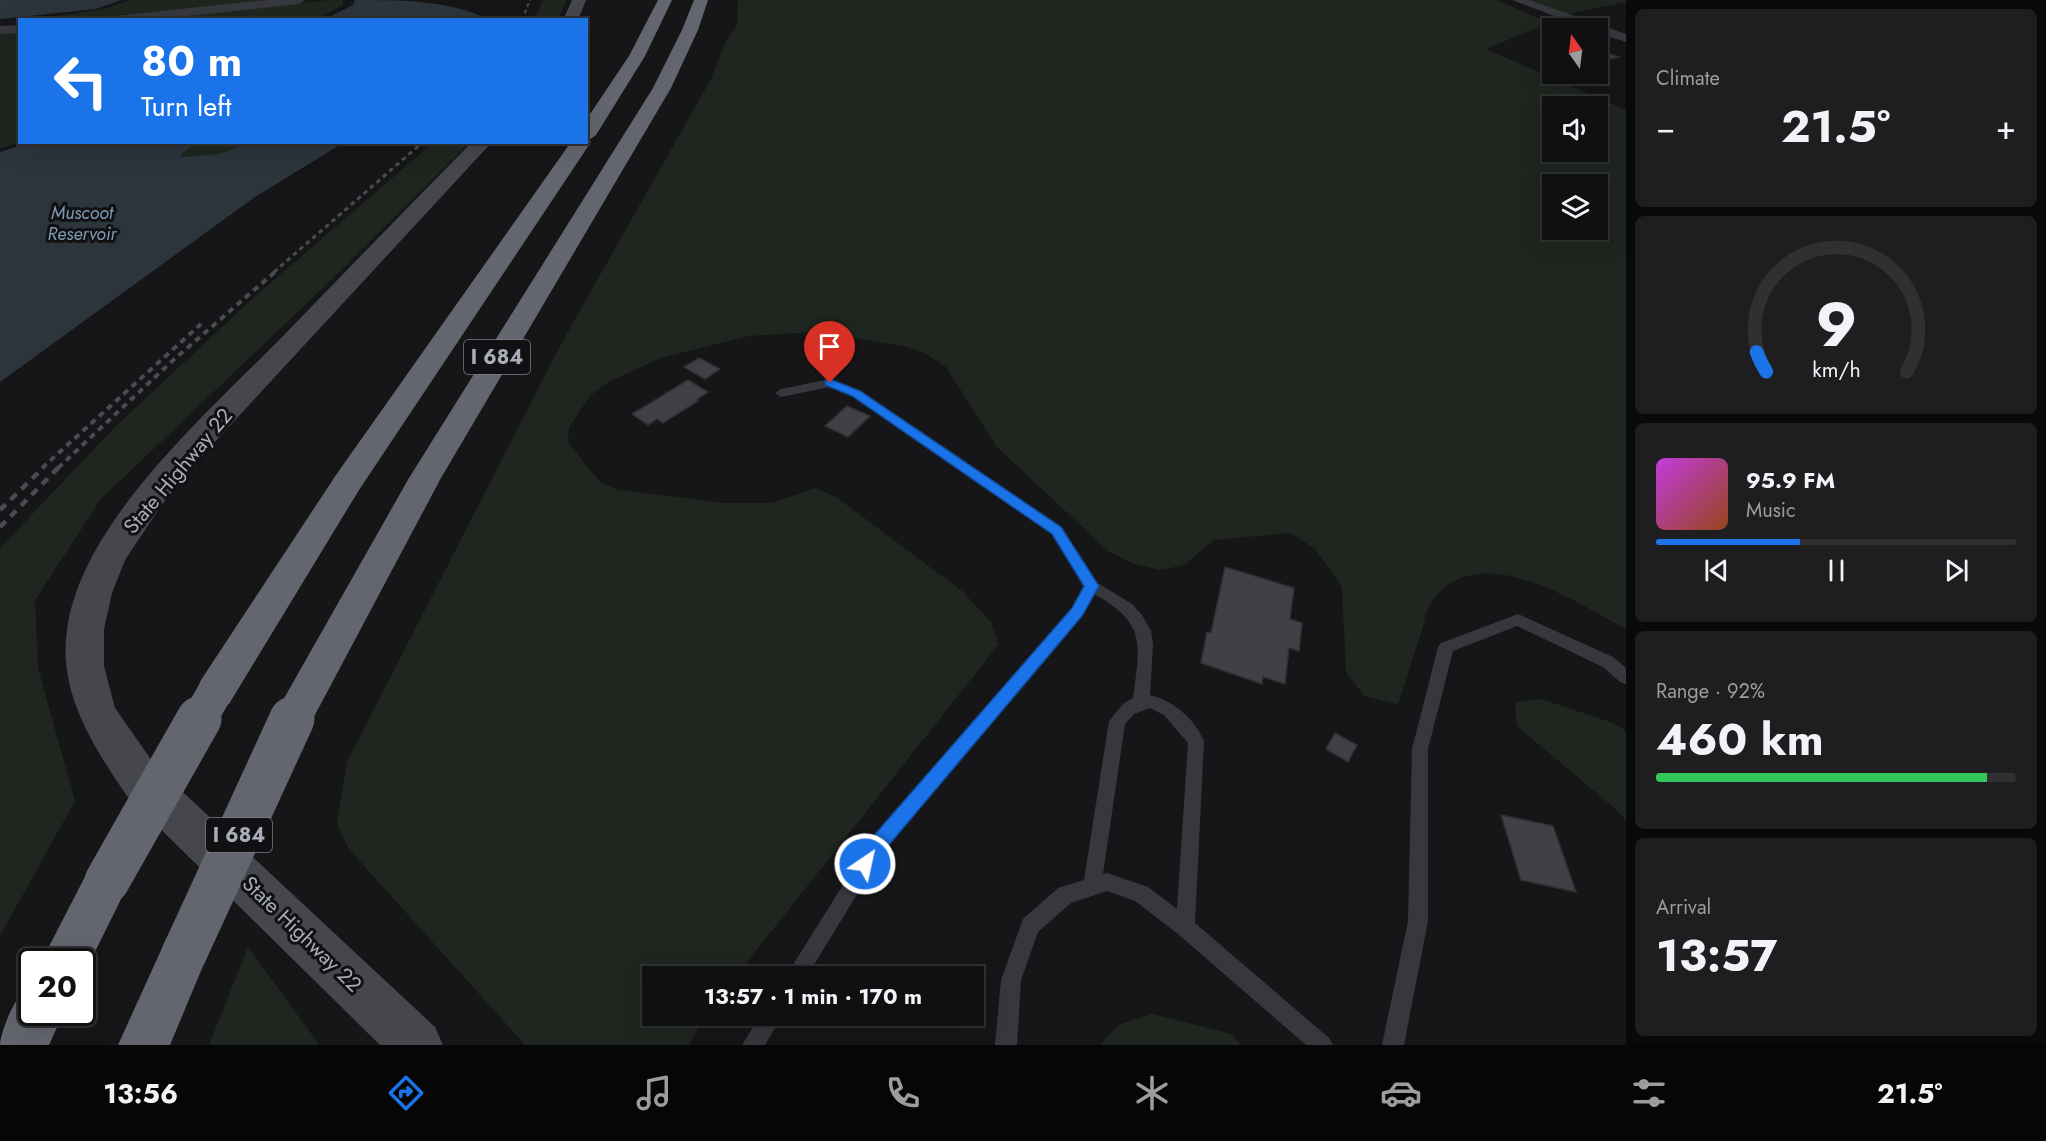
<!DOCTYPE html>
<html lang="en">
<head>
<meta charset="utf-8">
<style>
  body { margin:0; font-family:Jost,sans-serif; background:#1e1e20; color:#f1f3f6; height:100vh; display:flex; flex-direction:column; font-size:22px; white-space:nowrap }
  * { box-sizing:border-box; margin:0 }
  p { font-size:20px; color:#9c9d9f }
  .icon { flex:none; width:33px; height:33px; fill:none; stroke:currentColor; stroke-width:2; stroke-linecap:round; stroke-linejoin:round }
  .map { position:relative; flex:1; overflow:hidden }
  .panel { display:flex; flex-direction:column; gap:9px; padding:9px; background:#09090a; width:420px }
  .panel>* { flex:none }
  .top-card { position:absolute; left:18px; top:18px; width:570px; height:126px; border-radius:0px; box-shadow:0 6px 24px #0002,0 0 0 2px #303032; background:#1a73e8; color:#fff; overflow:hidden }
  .needle { width:39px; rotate:346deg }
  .controls { position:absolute; left:1542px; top:18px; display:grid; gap:12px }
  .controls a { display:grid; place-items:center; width:66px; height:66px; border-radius:0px; background:#101012; box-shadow:0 6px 24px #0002,0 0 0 2px #303032; font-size:30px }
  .speed { position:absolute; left:18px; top:948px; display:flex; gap:12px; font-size:30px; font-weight:700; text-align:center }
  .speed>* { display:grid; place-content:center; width:78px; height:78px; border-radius:50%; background:#101012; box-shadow:0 6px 24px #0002,0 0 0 2px #303032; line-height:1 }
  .speed .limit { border:3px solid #111; border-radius:9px; background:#fff; color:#111 }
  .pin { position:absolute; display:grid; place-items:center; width:51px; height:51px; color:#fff; margin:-62px -26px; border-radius:50% 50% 50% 0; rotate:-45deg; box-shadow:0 0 6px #0007 }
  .pin .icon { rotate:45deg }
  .me { position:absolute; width:66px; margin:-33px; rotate:34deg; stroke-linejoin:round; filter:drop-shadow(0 0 4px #0008) }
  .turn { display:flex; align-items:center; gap:21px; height:126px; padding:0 24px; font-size:27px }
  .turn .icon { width:78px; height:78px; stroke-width:2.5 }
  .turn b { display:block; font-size:42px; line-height:51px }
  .big { font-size:45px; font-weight:700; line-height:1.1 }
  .panel .tile { flex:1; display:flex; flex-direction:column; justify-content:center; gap:9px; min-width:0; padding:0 21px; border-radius:9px; background:#1e1e20 }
  .panel .dial { align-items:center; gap:0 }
  .dial svg { height:156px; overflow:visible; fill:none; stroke:#303032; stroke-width:7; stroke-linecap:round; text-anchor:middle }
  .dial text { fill:#f1f3f6; stroke:none }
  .song { display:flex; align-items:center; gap:18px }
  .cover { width:72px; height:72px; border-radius:9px; background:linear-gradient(135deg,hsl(290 70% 55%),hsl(20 70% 35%)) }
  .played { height:6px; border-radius:3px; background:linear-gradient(90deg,#1a73e8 40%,#303032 40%) }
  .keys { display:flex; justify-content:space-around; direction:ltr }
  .heat { display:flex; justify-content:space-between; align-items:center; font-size:33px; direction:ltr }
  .charge { height:9px; border-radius:4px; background:linear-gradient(90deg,#34c759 92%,#303032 0) }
  .trip { position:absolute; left:642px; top:966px; width:342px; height:60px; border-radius:0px; background:#101012; box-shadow:0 6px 24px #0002,0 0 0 2px #303032; font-weight:700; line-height:60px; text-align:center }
  .dock { display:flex; height:96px; justify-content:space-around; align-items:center; background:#060607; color:#9c9d9f }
  .dock .icon { width:42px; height:42px }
  .dock .selected { color:#1a73e8 }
  .dock b { font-size:27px; color:#f1f3f6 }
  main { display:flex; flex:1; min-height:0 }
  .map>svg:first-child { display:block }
</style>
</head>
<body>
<main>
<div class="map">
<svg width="1626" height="1045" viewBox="0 0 1626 1045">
  <rect width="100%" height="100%" fill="#161618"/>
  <g fill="#1e261f" fill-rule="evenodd">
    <path d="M 131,0 L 271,0 L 82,19 L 28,20 L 104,9 Z"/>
    <path d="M 328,0 L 343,0 L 343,5 L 316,19 L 143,20 Z"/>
    <path d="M 543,0 L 567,0 L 558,19 L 535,19 Z"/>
    <path d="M 738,0 L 1497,0 L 1549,23 L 1486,49 L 1626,110 L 1626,629 C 1575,602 1477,535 1431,603 C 1425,611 1424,624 1421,633 C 1413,657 1406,680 1398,704 L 1364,696 L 1346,672 L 1342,587 L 1314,548 L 1290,533 L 1214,540 L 1184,565 L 1161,570 L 1134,564 L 1108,551 L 997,447 L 946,367 L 925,353 L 904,346 L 813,332 L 749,336 L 660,358 L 605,384 L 590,396 L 569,427 L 568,442 L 600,482 L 619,490 L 725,503 L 772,503 L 815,488 L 836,497 L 962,591 L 991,622 L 999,644 L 736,976 L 652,976 L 652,1016 L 705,1016 L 689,1045 L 525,1045 L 349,849 L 337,824 L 347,762 L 561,344 L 711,79 L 725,43 L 737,25 ZM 1552,106 L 1598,106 L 1598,152 L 1552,152 ZM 1552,184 L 1598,184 L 1598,230 L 1552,230 Z"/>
    <path d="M 1524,0 L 1626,0 L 1626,2 L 1563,15 Z"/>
    <path d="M 19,32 L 19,142 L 0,149 L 0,34 Z"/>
    <path d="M 196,143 L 250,143 L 219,154 L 181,157 L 180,154 Z"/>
    <path d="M 433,143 L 469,143 L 325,286 L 101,499 L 35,600 L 38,668 L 75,801 L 0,936 L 0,548 L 115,427 L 253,298 Z"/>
    <path d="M 1541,699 L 1613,723 L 1626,731 L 1626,820 L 1612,806 L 1517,726 L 1515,702 Z"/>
    <path d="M 248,947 L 318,1043 L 319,1045 L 209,1045 Z"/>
    <path d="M 1152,1014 L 1231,1034 L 1242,1045 L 1100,1045 L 1118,1025 Z"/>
  </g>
  <g fill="#2c353c">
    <path d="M 0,0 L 121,0 L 96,9 L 0,19 Z"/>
    <path d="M 355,0 C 399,0 450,0 487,19 L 325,19 L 353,5 Z"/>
    <path d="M 31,142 L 196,143 L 181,154 L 181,157 L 219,154 L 250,143 L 343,143 L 255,197 L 0,382 L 0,152 Z"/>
  </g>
  <g fill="#404145" stroke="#303034" stroke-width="1.5">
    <path d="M 1598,50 L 1606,53 L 1619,57 L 1601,61 L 1598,60 Z"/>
    <path d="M 699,358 L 720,369 L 705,379 L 684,367 Z"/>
    <path d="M 688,380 L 708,392 L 696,400 L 698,401 L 663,423 L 657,419 L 648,425 L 632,414 Z"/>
    <path d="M 847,406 L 870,416 L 848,437 L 825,426 Z"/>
    <path d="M 1225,567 L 1294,588 L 1290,619 L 1302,623 L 1299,651 L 1289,648 L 1285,684 L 1263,677 L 1262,684 L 1201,663 L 1207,632 L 1211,633 Z"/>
    <path d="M 1335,733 L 1357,745 L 1348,762 L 1326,749 Z"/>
    <path d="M 1501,815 L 1553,826 L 1576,892 L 1521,880 Z"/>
  </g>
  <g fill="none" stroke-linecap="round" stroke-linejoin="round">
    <g fill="#37383d" fill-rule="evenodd">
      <path d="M 830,379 L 860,390 L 1062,527 L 1096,582 L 1132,604 L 1142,615 L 1151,631 L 1153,645 L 1150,695 C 1174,701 1194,718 1204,741 L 1195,923 L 1329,1038 L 1333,1045 L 1306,1045 L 1178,934 L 1135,901 L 1107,891 L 1071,903 L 1038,932 L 1021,980 L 1017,1045 L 995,1045 L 1001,980 L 1023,919 L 1058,888 L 1084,880 L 1109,721 L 1123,704 L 1133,698 C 1140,645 1147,623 1094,594 L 1082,616 L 883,852 L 807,976 L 786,976 L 871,840 L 1072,608 L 1084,586 L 1052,533 L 852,396 L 829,387 L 781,397 L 775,393 L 781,389 ZM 1150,708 L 1164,715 L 1188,743 L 1177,909 L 1148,887 L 1107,873 L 1103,874 L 1125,724 L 1134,714 Z"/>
      <path d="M 1518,614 L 1613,657 L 1626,668 L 1626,684 L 1620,682 L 1603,667 L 1517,626 L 1453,651 L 1428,749 L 1428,921 L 1404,1045 L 1382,1045 L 1408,921 L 1412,749 L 1438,647 L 1441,643 Z"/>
      <path d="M 760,1016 L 782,1016 L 765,1045 L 742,1045 Z"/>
    </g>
    <g fill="#37383d" fill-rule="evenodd">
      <path d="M 266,0 L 305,0 L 299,4 L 153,20 L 108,20 L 114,16 Z"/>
      <path d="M 1512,0 L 1529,0 L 1626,34 L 1626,42 L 1598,33 L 1598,28 L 1586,28 Z"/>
      <path d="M 20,25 L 20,33 L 0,34 L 0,26 Z"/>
    </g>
    <g fill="#45474d" fill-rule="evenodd">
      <path d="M 572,0 L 586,0 L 578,20 L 563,20 Z"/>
      <path d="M 472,142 L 492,142 L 212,445 L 163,503 L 125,560 L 112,593 L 104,629 L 104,666 L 115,708 L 157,768 L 435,1027 L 443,1045 L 380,1045 L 127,796 C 93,746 58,693 67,630 C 81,521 211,410 285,334 C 347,270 409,206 472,142 Z"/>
    </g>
    <g fill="#63666e" fill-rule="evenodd">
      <path d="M 658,0 L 672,0 L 645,56 L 596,135 L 589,140 L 591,142 L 359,490 L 229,704 L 215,709 L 201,704 L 196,692 L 201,680 L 336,475 L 571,142 L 586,142 L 586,120 L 629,56 Z"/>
      <path d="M 694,0 L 708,0 L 698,30 L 671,88 L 441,478 L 308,728 L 294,733 L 280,728 L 274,716 L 409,478 L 653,88 L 682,30 Z"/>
      <path d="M 107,858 L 123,865 L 130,881 L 82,978 L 82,962 L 41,962 L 91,865 Z"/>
      <path d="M 184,930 L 201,937 L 208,954 L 170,1045 L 118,1045 L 167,937 Z"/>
      <path d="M 32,990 L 32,1012 L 64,1012 L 49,1045 L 0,1045 C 0,1034 13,1001 22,994 C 25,992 28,991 32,990 Z"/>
    </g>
    <path stroke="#4a4c52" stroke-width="2" stroke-dasharray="4 3" stroke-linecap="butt" d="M 522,20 L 530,0"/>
    <path stroke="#4a4c52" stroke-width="3" stroke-dasharray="4.5 4" stroke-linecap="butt" d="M 274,272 L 423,142"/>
    <g stroke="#4a4c52" stroke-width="4" stroke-dasharray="6 5" stroke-linecap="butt">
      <path d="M 42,468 L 201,324"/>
      <path d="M 58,468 L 170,363 L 276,271"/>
    </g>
    <g stroke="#4a4c52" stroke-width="4.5" stroke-dasharray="8 7" stroke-linecap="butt">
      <path d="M 0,510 L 44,467"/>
      <path d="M 0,527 L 59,467"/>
    </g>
    <g stroke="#63666e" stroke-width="35">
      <path d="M 198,721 L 215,692"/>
      <path d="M 292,721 L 294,716"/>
    </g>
    <g stroke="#63666e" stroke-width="45">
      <path d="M 107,881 L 199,719"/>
      <path d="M 184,954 L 292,719"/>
    </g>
  </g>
  <path fill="#1a73e8" stroke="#114b97" stroke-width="1.5" d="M 830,379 L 860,391 L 1061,527 L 1099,586 L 1082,616 L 883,852 L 872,871 L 865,874 L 859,871 L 856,864 L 870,840 L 1072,608 L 1084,586 L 1052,534 L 852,396 L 825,385 L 825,380 Z"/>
  <g text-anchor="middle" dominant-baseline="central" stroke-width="6" stroke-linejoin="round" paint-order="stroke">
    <g font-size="18" font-style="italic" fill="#7f9bb3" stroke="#111113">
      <text x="82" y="213">Muscoot<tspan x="82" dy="21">Reservoir</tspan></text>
    </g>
    <g fill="#111113" stroke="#7b7e86" stroke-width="1.5">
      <rect x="464" y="340" width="66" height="34" rx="4.5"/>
      <rect x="206" y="818" width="66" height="34" rx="4.5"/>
    </g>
    <g font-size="20" font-weight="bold" fill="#a8adb8">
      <text x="497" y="357">I 684</text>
      <text x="239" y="835">I 684</text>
    </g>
    <g font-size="21" fill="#a8adb8" stroke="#111113">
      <text transform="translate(178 471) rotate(-50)">State Highway 22</text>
      <text transform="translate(302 934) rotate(44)">State Highway 22</text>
    </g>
  </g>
</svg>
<div class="controls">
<a><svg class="needle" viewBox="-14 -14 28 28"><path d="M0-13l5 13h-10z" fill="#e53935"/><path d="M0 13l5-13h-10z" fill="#9c9d9f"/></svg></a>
<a><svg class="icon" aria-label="sound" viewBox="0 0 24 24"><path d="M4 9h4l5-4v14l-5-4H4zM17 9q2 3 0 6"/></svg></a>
<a><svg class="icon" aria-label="layers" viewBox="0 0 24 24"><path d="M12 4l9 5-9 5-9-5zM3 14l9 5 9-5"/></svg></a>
</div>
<div class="speed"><div class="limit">20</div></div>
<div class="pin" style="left:830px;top:383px;background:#d93025"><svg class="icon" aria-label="arrive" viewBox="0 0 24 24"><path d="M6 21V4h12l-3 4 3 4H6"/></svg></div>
<svg class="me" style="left:865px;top:864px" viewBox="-20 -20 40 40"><circle r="17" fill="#1a73e8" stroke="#fff" stroke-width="3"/><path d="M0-11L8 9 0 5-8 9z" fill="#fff"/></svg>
<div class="trip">13:57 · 1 min · 170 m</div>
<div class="top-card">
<div class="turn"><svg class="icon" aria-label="left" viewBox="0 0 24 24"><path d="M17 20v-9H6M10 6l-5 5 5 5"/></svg><div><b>80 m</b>Turn left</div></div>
</div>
</div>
<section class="panel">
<div class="tile"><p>Climate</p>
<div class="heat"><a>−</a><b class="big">21.5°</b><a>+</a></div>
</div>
<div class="tile dial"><svg viewBox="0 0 100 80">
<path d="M14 69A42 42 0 1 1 86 69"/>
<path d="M14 69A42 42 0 0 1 9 59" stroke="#1a73e8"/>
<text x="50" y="56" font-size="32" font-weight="700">9</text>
<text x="50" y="72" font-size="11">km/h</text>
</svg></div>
<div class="tile">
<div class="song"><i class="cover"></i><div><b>95.9 FM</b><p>Music</p></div></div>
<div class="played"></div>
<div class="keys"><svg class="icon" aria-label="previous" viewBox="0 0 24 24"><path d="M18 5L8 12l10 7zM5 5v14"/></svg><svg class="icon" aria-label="pause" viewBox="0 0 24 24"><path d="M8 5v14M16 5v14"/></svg><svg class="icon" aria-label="next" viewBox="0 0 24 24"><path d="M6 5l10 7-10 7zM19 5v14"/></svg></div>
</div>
<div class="tile"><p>Range · 92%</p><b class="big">460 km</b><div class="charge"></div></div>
<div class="tile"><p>Arrival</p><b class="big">13:57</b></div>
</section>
</main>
<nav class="dock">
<b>13:56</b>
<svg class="icon selected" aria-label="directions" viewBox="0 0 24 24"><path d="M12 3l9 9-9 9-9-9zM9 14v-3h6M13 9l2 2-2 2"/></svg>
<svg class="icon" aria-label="music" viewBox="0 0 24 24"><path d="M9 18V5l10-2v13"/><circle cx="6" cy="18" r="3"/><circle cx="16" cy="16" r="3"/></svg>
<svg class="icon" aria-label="phone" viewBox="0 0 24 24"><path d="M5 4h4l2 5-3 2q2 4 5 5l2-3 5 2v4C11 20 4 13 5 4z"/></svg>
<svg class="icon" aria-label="climate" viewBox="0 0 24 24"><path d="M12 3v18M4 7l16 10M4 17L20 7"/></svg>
<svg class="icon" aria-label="car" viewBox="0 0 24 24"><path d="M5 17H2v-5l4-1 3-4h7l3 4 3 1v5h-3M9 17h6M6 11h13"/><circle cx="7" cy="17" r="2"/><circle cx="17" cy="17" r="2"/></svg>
<svg class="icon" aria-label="filters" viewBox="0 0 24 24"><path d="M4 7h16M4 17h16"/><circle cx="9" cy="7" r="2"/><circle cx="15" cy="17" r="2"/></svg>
<b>21.5°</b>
</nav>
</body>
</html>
